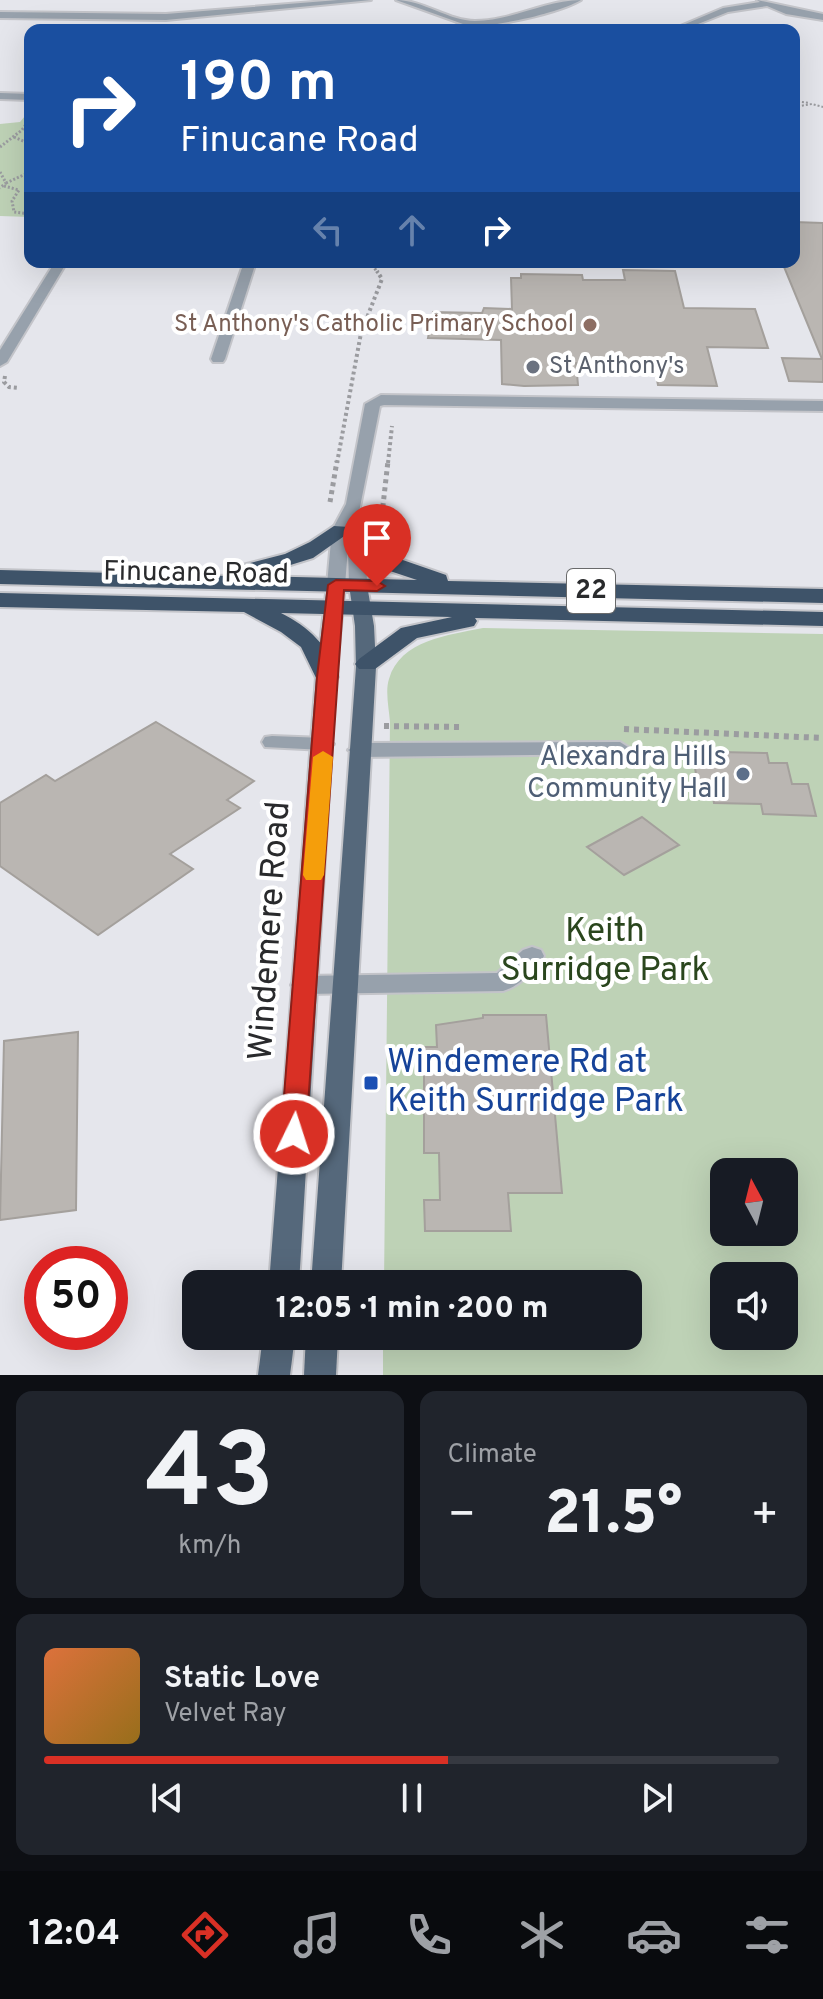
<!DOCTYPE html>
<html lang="en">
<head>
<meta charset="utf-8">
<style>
  body { margin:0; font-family:Overpass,sans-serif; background:#20242c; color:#f1f3f6; height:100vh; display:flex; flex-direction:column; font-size:30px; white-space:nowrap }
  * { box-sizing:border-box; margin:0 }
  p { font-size:26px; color:#9ea1a6 }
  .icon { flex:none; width:44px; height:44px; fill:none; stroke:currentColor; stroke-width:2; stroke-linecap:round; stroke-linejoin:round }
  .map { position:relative; height:1375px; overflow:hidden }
  .panel { display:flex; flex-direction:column; gap:16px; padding:16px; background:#0d0f14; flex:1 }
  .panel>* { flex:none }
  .hud { position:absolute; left:24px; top:24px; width:776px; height:244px; border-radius:16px; box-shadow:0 8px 32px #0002; background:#1a4fa0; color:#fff; overflow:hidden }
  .needle { width:52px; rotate:353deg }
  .tools { position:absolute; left:710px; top:1158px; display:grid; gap:16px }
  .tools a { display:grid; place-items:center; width:88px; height:88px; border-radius:16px; background:#171b24; box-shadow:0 8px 32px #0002; font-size:40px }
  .speed { position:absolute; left:24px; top:1246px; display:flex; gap:16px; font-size:40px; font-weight:700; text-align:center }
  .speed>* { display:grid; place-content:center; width:104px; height:104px; border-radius:50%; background:#171b24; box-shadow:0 8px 32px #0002; line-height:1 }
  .speed .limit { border:12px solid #d22; background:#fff; color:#111 }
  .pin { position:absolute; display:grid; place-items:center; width:68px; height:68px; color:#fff; margin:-82px -34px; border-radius:50% 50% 50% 0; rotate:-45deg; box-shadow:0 0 8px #0007 }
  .pin .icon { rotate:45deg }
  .me { position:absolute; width:88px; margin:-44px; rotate:4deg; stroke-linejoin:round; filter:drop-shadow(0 0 6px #0008) }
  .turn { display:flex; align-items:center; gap:28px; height:168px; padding:0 24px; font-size:36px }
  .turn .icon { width:104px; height:104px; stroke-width:2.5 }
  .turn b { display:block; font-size:56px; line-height:68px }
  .lanes { display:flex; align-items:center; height:76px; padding:0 24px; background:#0003; justify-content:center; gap:40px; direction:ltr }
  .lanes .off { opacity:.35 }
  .big { font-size:60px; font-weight:800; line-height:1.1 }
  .panel .card { flex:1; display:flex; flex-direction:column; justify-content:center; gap:12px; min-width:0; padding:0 28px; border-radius:16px; background:#20242c }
  .panel .dial { align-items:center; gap:0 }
  .dial b { font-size:104px; line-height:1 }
  .song { display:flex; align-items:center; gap:24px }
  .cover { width:96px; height:96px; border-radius:12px; background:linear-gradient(135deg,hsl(20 70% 55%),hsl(40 70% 35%)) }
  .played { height:8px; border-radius:4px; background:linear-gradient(90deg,#d93025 55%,#363941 55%) }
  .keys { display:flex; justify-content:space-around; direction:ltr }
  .heat { display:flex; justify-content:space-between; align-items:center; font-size:44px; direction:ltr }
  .panel .tiles { flex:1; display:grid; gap:16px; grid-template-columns:1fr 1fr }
  .card:last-child { grid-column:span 2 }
  .trip { position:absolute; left:182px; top:1270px; width:460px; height:80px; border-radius:16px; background:#171b24; box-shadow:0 8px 32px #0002; font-weight:800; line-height:80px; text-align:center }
  .tab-bar { display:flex; height:128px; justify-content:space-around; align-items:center; background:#090b0e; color:#9ea1a6 }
  .tab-bar .icon { width:56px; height:56px }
  .tab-bar .current { color:#d93025 }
  .tab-bar b { font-size:36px; color:#f1f3f6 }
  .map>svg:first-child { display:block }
</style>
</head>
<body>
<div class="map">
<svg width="823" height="1375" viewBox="0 0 823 1375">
  <rect width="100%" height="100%" fill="#e5e6ec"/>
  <g fill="#bed2b6" fill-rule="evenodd">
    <path d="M 30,110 L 30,217 L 0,216 L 0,124 L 20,122 Z"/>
    <path d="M 483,628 L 823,634 L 823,1375 L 383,1375 L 383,1336 L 628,1336 L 628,1284 L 384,1284 L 390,722 C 389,709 385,691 389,679 C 400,640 449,635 483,628 ZM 724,1172 L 784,1172 L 784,1232 L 724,1232 ZM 724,1276 L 784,1276 L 784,1336 L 724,1336 Z"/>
  </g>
  <g fill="#bab6b2" stroke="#a4a09c" stroke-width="2">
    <path d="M 794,222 L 823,223 L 823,382 L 789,381 L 782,358 L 822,359 L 782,262 L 794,262 Z"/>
    <path d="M 623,270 L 675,271 L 684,308 L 755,309 L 768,348 L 707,347 L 717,386 L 658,385 L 654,364 L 576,363 L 578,385 L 524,386 L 502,384 L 501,340 L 428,338 L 433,312 L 482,313 L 484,308 L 512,309 L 511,278 L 521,278 L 521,274 L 582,275 L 583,280 L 625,280 Z"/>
    <path d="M 156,722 L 254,781 L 227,800 L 240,808 L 170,854 L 193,869 L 98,935 L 0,866 L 0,803 L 46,775 L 55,781 Z"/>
    <path d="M 721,752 L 767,753 L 769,763 L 787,763 L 792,784 L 808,784 L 816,816 L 763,814 L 761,804 L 714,803 L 711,786 L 698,786 L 693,756 L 722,757 Z"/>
    <path d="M 642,817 L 679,845 L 624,875 L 587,847 Z"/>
    <path d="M 483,1015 L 546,1015 L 562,1193 L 508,1193 L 511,1231 L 425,1231 L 424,1200 L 440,1200 L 439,1153 L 424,1153 L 424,1047 L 437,1047 L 436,1025 L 483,1018 Z"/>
    <path d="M 78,1032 L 76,1210 L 0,1220 L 4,1041 Z"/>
  </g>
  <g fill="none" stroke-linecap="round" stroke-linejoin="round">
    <defs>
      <g id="minor">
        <path d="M 338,0 L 371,0 L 166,20 L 0,18 L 0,12 L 166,14 Z"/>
        <path d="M 396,0 C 423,0 449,21 475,21 C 511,21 546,0 581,0 C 551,17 474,30 439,30 L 463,24 Z"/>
        <path d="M 757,0 L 823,14 L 823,20 L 786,14 L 767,6 L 728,12 L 683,30 L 671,30 L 723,8 L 760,2 Z"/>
        <path d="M 0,93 L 30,94 L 30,100 L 0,99 Z"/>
        <path d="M 55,262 L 67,262 L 7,362 L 0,366 L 0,350 Z"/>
        <path d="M 244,262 L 256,262 L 225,359 L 223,362 L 213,362 L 211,359 Z"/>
        <path d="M 381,395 L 823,401 L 823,411 L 384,405 L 380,406 L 359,512 L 365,516 L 367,585 L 358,590 L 349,585 L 348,548 L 345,585 L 336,590 L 327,585 L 332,530 L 346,504 L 365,404 Z"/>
        <path d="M 272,736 L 324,738 L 334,744 L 324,750 L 265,747 L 262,742 L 265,737 Z"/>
        <path d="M 620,742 L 631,749 L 627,754 L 359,757 L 348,750 L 359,743 Z"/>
        <path d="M 532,947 L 541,950 L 544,956 C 536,970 518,987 503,991 L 304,994 L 295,992 L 291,985 L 295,978 L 304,976 L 497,973 L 523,950 Z"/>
      </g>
      <g id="major">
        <path d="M 336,580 L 345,585 L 336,677 L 299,1284 L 269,1284 L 316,677 L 327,585 Z"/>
        <path d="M 358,580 L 367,585 L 374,626 L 376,667 L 341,1284 L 311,1284 L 356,667 L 355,626 L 349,585 Z"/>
        <path d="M 263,1336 L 295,1336 L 290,1375 L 258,1375 Z"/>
        <path d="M 306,1336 L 338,1336 L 336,1375 L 304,1375 Z"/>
      </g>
      <g id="highway">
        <path d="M 358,523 L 365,525 L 397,558 L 446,575 L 448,581 L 823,589 L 823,603 L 0,584 L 0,570 L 230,576 L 231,568 L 285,554 L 310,542 L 334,526 L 349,527 ZM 350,532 L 381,568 L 417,580 L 255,576 L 313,558 Z"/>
        <path d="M 0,593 L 823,612 L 823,626 L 475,618 L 477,621 L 474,626 L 417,638 L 375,669 L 359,669 L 355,664 L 359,659 L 401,628 L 452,617 L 281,613 C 309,627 329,646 338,677 L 334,682 L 318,682 L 301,647 L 281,632 L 244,612 L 0,607 Z"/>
      </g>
    </defs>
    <use href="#minor" stroke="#c3c4c9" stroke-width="4"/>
    <use href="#major" stroke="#c3c4c9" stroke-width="4"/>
    <use href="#highway" stroke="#c3c4c9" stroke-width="4"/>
    <g stroke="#9b9ca0" stroke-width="2" stroke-dasharray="2 2" stroke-linecap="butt">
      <path d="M 794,101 L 809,103"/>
      <path d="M 794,107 L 812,104 L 823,107"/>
      <path d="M 28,122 L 30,118"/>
    </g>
    <g stroke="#9b9ca0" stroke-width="3" stroke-dasharray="2 2" stroke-linecap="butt">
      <path d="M 14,137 L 30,144"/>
      <path d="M 0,147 L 22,130 L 29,120"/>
      <path d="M 0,172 L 6,183 L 0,188"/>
      <path d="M 6,183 L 30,172"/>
      <path d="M 4,186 L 19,190 L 12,201 L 14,212 L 30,214"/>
      <path d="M 370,262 L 378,273"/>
    </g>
    <g stroke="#9b9ca0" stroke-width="4" stroke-dasharray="3 3" stroke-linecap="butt">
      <path d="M 5,376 L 4,382 L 9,387 L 19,388"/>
      <path d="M 337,463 L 361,333 L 382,279 L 377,271"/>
      <path d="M 388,463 L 392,426"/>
    </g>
    <g stroke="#9b9ca0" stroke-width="5" stroke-dasharray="4 4" stroke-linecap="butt">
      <path d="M 330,502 L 337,461"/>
      <path d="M 381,523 L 388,461"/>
    </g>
    <g stroke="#9b9ca0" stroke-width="6" stroke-dasharray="5 5" stroke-linecap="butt">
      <path d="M 384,726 L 462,727"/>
      <path d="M 624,729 L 823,738"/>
    </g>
    <use href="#minor" fill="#97a1ac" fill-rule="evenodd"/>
    <use href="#major" fill="#55687b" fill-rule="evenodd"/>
    <use href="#highway" fill="#3e5369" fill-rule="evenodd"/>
  </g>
  <path fill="#d93025" stroke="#8d1f18" stroke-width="2" d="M 336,580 L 377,581 L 385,586 L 377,591 L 344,590 L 306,1134 L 303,1141 L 294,1144 L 285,1141 L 281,1134 L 317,677 L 328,585 Z"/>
  <path fill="#f59e0b" d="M 323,751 L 333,757 L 324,875 L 321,880 L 306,880 L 303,875 L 313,757 Z"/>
  <circle fill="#8d6e63" stroke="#fff" stroke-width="3" cx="590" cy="325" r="8"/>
  <circle fill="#6b7280" stroke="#fff" stroke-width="3" cx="533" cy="367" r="8"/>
  <circle fill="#5c6f8a" stroke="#fff" stroke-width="3" cx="743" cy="774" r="8"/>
  <rect fill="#1a4fb4" stroke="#fff" stroke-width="3" x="363" y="1075" width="16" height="16" rx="4"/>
  <g text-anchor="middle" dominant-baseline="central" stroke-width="8" stroke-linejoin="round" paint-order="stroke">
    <g font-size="24" fill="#785e54" stroke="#fff" text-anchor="end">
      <text x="574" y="325">St Anthony's Catholic Primary School</text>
    </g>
    <g font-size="24" fill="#5b616d" stroke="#fff" text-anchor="start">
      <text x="549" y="367">St Anthony's</text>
    </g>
    <rect fill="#fff" stroke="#696a6b" stroke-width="2" x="567" y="569" width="48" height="44" rx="6"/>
    <g font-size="26" font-weight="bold" fill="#292a2c">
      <text x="591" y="591">22</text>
    </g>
    <g font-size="28" fill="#292a2c" stroke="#fff">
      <text transform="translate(196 574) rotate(1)">Finucane Road</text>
    </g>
    <g font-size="28" fill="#4e5e75" stroke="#fff" text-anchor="end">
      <text x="727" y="758">Alexandra Hills<tspan x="727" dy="32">Community Hall</tspan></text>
    </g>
    <g font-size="34" fill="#292a2c" stroke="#fff">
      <text transform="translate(271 931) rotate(-86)">Windemere Road</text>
    </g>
    <g font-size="34" fill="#2a461d" stroke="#fff">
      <text x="605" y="932">Keith<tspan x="605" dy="39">Surridge Park</tspan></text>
    </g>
    <g font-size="34" fill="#164399" stroke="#fff" text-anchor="start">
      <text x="387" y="1063">Windemere Rd at<tspan x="387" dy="39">Keith Surridge Park</tspan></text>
    </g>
  </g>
</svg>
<div class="tools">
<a><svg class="needle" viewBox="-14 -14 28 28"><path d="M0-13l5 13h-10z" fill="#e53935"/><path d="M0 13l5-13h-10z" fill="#9ea1a6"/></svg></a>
<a><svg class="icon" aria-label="sound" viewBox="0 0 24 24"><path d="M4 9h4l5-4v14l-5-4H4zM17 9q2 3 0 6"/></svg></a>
</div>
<div class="speed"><div class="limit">50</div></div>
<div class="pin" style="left:377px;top:586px;background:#d93025"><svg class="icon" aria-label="arrive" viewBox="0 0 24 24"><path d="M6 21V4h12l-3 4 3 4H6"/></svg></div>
<svg class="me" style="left:294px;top:1134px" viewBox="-20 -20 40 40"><circle r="17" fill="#d93025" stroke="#fff" stroke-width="3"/><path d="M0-11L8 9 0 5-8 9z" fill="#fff"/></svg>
<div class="trip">12:05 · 1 min · 200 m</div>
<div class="hud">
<div class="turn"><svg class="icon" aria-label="right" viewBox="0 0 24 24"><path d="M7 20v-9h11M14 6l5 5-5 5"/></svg><div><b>190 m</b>Finucane Road</div></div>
<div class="lanes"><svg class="icon off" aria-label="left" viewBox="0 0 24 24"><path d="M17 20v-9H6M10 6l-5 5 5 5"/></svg><svg class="icon off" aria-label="ahead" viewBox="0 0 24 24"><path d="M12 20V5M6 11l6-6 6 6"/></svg><svg class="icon" aria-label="right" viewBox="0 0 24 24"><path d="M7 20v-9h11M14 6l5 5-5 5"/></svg></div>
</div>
</div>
<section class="panel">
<div class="tiles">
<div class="card dial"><b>43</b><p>km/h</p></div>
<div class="card"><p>Climate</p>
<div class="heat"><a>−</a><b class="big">21.5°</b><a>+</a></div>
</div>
<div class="card">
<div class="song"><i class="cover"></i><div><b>Static Love</b><p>Velvet Ray</p></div></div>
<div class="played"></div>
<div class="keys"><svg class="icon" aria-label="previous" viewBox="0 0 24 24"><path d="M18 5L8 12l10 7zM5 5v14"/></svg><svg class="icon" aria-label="pause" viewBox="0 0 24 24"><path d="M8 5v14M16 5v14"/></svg><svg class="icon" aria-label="next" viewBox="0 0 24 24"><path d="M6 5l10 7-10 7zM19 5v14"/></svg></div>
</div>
</div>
</section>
<nav class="tab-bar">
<b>12:04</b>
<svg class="icon current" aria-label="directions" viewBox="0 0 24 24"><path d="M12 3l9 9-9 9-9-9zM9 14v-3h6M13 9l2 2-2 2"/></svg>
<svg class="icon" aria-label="music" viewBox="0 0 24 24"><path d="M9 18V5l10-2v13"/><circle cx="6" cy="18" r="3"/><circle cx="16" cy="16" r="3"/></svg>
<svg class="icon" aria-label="phone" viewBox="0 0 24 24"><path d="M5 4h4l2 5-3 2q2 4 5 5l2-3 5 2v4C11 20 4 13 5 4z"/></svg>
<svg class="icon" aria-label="climate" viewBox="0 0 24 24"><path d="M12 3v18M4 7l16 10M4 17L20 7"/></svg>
<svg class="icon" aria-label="car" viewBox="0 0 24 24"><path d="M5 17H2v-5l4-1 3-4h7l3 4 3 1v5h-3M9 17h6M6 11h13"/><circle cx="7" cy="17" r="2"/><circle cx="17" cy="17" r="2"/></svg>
<svg class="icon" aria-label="filters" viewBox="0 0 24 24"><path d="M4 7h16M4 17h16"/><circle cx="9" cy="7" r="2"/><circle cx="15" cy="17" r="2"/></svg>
</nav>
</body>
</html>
